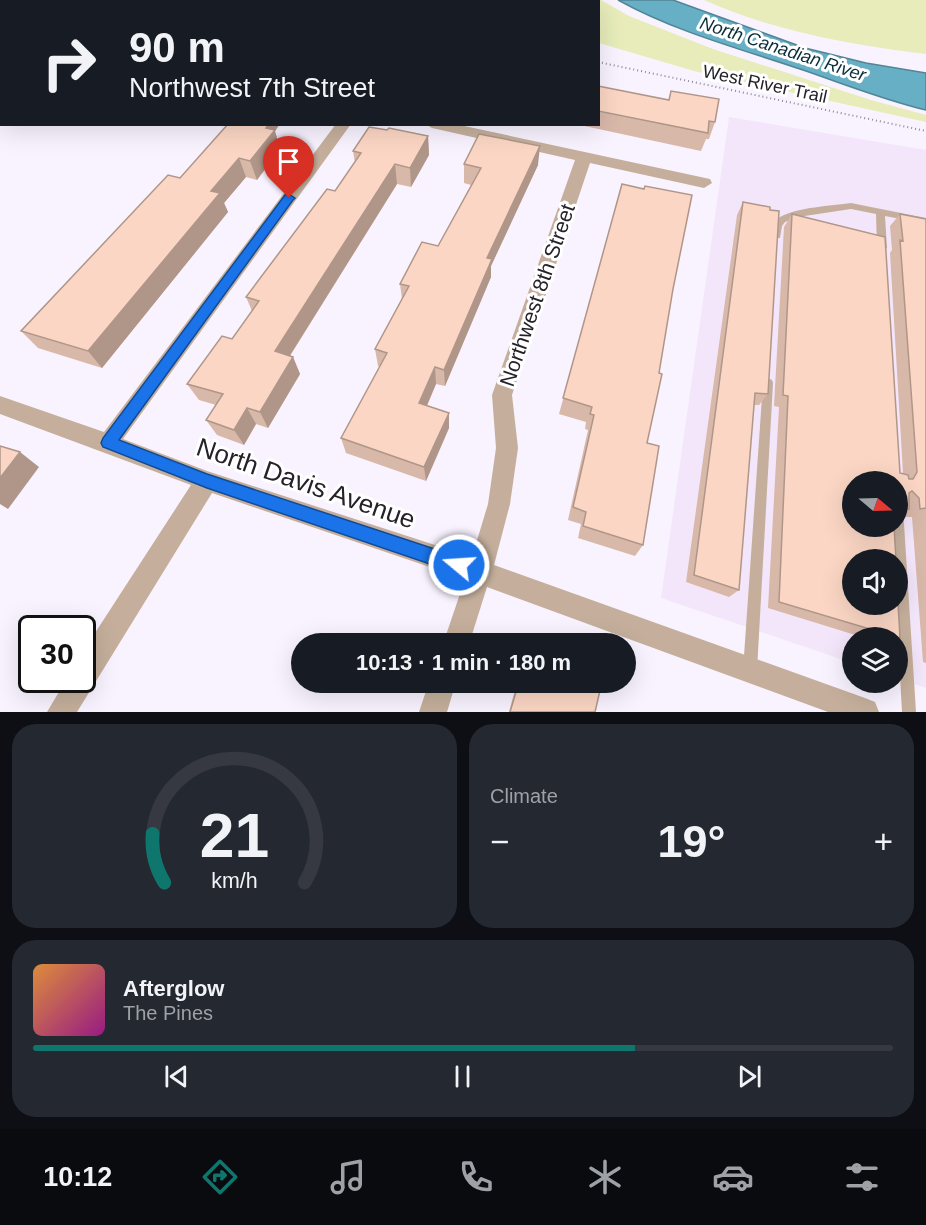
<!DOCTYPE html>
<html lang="en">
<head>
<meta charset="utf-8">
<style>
  body { margin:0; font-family:Helvetica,sans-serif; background:#242831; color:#f1f3f6; height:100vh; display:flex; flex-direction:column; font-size:22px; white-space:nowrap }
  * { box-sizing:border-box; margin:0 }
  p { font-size:20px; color:#9ea1a6 }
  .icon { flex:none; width:33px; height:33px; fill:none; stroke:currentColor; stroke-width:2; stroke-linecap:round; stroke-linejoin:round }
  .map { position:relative; height:712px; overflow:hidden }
  .drawer { display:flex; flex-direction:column; gap:12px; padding:12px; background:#0d0f14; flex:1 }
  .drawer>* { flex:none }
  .guide { position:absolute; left:0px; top:0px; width:600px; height:126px; box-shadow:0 6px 24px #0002; background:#171b24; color:#f1f3f6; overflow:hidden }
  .needle { width:39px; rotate:109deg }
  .fabs { position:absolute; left:842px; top:471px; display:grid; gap:12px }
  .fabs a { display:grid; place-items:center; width:66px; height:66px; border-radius:50%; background:#171b24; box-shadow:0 6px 24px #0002; font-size:30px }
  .speed { position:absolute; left:18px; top:615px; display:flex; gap:12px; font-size:30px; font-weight:700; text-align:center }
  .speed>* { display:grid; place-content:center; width:78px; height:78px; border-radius:50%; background:#171b24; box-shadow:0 6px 24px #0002; line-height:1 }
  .speed .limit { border:3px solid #111; border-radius:9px; background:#fff; color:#111 }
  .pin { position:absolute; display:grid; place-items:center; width:51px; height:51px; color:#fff; margin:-62px -26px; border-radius:50% 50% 50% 0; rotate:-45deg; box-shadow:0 0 6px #0007 }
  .pin .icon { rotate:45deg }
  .me { position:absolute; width:66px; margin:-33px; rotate:288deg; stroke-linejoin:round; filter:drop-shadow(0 0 4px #0008) }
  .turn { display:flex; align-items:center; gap:21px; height:126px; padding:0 30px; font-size:27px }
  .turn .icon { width:78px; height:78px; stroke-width:2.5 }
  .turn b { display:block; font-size:42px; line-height:51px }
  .big { font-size:45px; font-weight:600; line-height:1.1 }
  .drawer .tile { flex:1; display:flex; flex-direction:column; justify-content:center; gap:9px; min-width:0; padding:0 21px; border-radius:24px; background:#242831 }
  .drawer .dial { align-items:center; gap:0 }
  .dial svg { height:156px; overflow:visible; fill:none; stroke:#363941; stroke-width:7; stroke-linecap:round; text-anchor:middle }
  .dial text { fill:#f1f3f6; stroke:none }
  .song { display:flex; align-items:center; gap:18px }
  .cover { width:72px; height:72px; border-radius:9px; background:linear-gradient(135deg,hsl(30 70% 55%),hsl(310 70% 35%)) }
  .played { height:6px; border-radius:3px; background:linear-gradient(90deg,#0f766e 70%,#363941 70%) }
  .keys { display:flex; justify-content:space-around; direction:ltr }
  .heat { display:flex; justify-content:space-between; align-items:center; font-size:33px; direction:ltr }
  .drawer .tiles { flex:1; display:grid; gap:12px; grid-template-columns:1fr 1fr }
  .tile:last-child { grid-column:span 2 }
  .trip { position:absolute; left:291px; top:633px; width:345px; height:60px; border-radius:30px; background:#171b24; box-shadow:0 6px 24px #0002; font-weight:600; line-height:60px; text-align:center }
  .tabs { display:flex; height:96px; justify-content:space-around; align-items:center; background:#090b0e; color:#9ea1a6 }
  .tabs .icon { width:42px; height:42px }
  .tabs .current { color:#0f766e }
  .tabs b { font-size:27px; color:#f1f3f6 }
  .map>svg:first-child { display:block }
</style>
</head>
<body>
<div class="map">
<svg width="926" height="712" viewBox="0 0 926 712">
  <rect width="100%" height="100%" fill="#f8f3ff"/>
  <path fill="#f4e6fa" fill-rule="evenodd" d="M 729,117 L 926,150 L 926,688 L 897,678 L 897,638 L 852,638 L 852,663 L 661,598 ZM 852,482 L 897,482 L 897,526 L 852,526 ZM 852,560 L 897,560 L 897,604 L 852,604 Z"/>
  <g fill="#e7ecba">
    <path d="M 452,0 L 601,0 L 629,16 L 713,49 L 871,100 L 926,115 L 926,122 L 694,71 L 599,43 L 598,2 L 451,1 Z"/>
    <path d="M 704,0 L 926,0 L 926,54 C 851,45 773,31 704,0 Z"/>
  </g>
  <path fill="#66afc5" stroke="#528596" stroke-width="1.5" d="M 618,0 L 673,0 L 805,48 L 866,63 L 926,73 L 926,110 C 884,100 844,84 803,70 C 741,49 676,32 618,0 Z"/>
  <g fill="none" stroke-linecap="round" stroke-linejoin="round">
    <g stroke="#8d8993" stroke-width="2" stroke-dasharray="1 3" stroke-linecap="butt">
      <path d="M 244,0 L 251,2"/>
      <path d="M 598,62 L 926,131"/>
    </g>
    <g fill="#c5af9c" fill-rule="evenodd">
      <path d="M 851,203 L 926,218 L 926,224 L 885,216 L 887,248 L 882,251 L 877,248 L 876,214 L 851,209 L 798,217 L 785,222 L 782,226 L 780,238 L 774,238 C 772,231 773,222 780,217 C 798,207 831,206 851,203 Z"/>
      <path d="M 768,378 L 772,380 L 773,383 L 757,670 L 755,675 L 750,677 L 745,675 L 743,670 L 763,383 L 764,380 Z"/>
      <path d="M 897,502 L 901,504 L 903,508 L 916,712 L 902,712 L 896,604 L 897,560 L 894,560 L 892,526 L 897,526 Z"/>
    </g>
    <g fill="#c5af9c" fill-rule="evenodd">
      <path d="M 336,124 L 351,124 L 123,439 L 207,471 L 472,557 L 488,504 L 496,448 L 492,395 L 575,160 L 432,128 L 425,124 L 455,124 L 710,179 L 712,183 L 704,188 L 590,163 L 512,395 L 518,448 L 510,504 L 494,565 L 865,698 L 875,702 L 879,712 L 828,712 L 487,587 L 469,644 L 443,644 L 465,579 L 212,493 L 77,712 L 47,712 L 66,680 L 82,680 L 82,653 L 191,485 L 0,414 L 0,396 L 104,432 Z"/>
      <path d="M 429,682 L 456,682 L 447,712 L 419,712 Z"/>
    </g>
  </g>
  <g fill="#d8b8a9">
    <path d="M 598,86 L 669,100 L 671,91 L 715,122 L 709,139 L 706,139 L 701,151 L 575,124 L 598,124 Z"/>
    <path d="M 387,130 L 428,136 L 429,155 L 411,187 L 397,184 L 290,356 L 293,357 L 300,374 L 268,428 L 256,424 L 244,445 L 217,435 L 206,420 L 216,405 L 199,400 L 187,384 L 232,339 L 252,311 L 246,297 L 335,191 L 355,163 L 353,151 Z"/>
    <path d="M 275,131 L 280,149 L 257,180 L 246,177 L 224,203 L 228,212 L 102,368 L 38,348 L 21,331 L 180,178 Z"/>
    <path d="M 464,164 L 538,165 L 491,266 L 491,277 L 445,386 L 436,384 L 427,406 L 449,428 L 426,481 L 346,453 L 341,438 L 380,367 L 378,366 L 375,349 L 402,299 L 400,284 L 438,246 L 471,185 L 464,183 Z"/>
    <path d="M 622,184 L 673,289 L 647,443 L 643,545 L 635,556 L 578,538 L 581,524 L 568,520 L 588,430 L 585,429 L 586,422 L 559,414 Z"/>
    <path d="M 743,202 L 768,394 L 759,405 L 754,405 L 739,590 L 729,597 L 686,582 L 737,215 Z"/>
    <path d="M 792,214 L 900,473 L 903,473 L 890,253 L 892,250 L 890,226 L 900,214 L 926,219 L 926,663 L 923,662 L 912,517 L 906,517 L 905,511 L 897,517 L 897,482 L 852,482 L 900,638 L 897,639 L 897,638 L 865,638 L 768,608 L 779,407 L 774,406 L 784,227 Z"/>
    <path d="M 517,682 L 602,682 L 595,712 L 509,712 Z"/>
  </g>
  <g fill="#b09689">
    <path d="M 263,124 L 280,124 L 275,131 L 280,149 L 257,180 L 250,161 Z"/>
    <path d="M 428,136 L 429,155 L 411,187 L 410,168 Z"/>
    <path d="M 540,146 L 538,165 L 491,266 L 491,277 L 445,386 L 444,370 L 487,258 Z"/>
    <path d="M 239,158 L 246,177 L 224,203 L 228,212 L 102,368 L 88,351 L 211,191 Z"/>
    <path d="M 395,164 L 397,184 L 282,368 L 275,351 Z"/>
    <path d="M 293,357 L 300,374 L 268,428 L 260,412 Z"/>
    <path d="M 435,367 L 436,384 L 421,419 L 419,403 Z"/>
    <path d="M 247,408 L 256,424 L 244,445 L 234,430 Z"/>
    <path d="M 449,413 L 449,428 L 426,481 L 424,467 Z"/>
    <path d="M 20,452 L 39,467 L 8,509 L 0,504 L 0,478 Z"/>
  </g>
  <g fill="#fbd6c4" stroke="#b09689" stroke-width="1.5">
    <path d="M 598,86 L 669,100 L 671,91 L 719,99 L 715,122 L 709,121 L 708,133 L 598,111 Z"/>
    <path d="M 228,124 L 269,124 L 266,128 L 275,130 L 250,161 L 239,158 L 211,191 L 220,193 L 88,351 L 21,331 L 168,175 L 180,178 Z"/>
    <path d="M 369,127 L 387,130 L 389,128 L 428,136 L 410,168 L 395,164 L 275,351 L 293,357 L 260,412 L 247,408 L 234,430 L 206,420 L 223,394 L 187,384 L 222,336 L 232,339 L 259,301 L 246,297 L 327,189 L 335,191 L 361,153 L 353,151 Z"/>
    <path d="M 479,134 L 540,146 L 487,258 L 492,259 L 444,370 L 435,367 L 419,403 L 449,413 L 424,467 L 341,438 L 387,353 L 375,349 L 409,286 L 400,284 L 422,242 L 438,246 L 481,168 L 464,164 Z"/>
    <path d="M 622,184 L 644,189 L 645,186 L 692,195 L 673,289 L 659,373 L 662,374 L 647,443 L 659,446 L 643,545 L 583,526 L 586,512 L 573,507 L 594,415 L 590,414 L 592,407 L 563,398 Z"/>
    <path d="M 743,202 L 770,207 L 770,210 L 779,211 L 768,394 L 755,393 L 739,590 L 694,575 Z"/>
    <path d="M 792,214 L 885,237 L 900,473 L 908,475 L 909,479 L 913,479 L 917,472 L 900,240 L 903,241 L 900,214 L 926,219 L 926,508 L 920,509 L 919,498 L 912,491 L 909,493 L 909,509 L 897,510 L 897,482 L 852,482 L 852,526 L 894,526 L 896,560 L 852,560 L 852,604 L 897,604 L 897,585 L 900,638 L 779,602 L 788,396 L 783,395 Z"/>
    <path d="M 0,446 L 20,452 L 0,478 Z"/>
    <path d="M 519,682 L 602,682 L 595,712 L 510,712 Z"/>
  </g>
  <path fill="#1a73e8" stroke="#114b97" stroke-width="1.5" d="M 289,194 L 295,198 L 293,200 L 119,440 L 207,474 L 459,557 L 465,559 L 467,565 L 465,571 L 459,574 L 207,488 L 103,447 L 101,443 L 103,438 L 285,195 Z"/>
  <g text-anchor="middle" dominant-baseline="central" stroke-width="6" stroke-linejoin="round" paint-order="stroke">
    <g font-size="18" font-style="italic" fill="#0a2f38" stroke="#fff">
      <text transform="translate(783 49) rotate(18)">North Canadian River</text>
    </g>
    <g font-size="18" fill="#252229" stroke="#fff">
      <text transform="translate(765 84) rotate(12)">West River Trail</text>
    </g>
    <g font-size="21" fill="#252229" stroke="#fff">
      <text transform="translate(537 295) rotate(-71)">Northwest 8th Street</text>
    </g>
    <g font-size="26" fill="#252229" stroke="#fff">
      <text transform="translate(306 483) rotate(19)">North Davis Avenue</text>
    </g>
  </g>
</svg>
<div class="fabs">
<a><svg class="needle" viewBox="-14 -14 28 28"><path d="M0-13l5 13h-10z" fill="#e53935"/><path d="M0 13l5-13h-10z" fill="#9ea1a6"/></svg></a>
<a><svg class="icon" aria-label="sound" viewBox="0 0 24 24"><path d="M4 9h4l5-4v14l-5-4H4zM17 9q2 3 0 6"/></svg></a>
<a><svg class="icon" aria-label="layers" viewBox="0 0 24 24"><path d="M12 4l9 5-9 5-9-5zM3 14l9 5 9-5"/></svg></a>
</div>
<div class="speed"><div class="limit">30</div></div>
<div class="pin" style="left:289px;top:198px;background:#d93025"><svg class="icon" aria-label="arrive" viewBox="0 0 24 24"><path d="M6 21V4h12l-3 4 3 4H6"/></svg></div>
<svg class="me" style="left:459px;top:565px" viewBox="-20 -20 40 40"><circle r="17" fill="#1a73e8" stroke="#fff" stroke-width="3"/><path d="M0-11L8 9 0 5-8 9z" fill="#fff"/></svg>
<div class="trip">10:13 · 1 min · 180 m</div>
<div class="guide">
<div class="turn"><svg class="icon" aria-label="right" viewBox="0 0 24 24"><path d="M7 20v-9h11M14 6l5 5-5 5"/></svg><div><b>90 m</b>Northwest 7th Street</div></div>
</div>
</div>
<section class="drawer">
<div class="tiles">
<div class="tile dial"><svg viewBox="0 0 100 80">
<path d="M14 69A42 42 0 1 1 86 69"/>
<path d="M14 69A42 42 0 0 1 8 44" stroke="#0f766e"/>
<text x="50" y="56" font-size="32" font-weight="700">21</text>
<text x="50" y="72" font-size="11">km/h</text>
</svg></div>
<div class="tile"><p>Climate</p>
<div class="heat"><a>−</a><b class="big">19°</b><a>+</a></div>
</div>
<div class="tile">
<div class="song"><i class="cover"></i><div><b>Afterglow</b><p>The Pines</p></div></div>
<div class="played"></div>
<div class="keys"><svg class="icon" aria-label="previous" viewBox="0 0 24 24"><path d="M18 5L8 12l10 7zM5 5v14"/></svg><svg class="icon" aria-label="pause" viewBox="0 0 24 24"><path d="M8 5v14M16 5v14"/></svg><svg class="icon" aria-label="next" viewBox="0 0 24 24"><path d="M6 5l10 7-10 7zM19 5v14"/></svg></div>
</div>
</div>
</section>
<nav class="tabs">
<b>10:12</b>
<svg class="icon current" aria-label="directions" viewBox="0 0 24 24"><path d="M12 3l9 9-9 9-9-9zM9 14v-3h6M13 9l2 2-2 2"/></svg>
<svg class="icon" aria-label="music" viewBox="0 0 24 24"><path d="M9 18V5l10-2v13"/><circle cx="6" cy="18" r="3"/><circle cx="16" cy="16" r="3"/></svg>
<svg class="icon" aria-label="phone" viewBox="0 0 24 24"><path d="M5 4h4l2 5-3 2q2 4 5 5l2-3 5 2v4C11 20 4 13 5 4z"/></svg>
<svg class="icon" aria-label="climate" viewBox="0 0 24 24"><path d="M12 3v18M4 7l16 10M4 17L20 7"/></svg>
<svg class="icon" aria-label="car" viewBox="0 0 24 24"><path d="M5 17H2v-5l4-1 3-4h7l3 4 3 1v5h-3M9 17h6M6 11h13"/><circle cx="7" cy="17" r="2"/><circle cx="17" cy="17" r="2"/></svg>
<svg class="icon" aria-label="filters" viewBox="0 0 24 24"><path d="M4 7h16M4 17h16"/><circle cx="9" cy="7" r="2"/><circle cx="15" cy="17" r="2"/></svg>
</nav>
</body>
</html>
